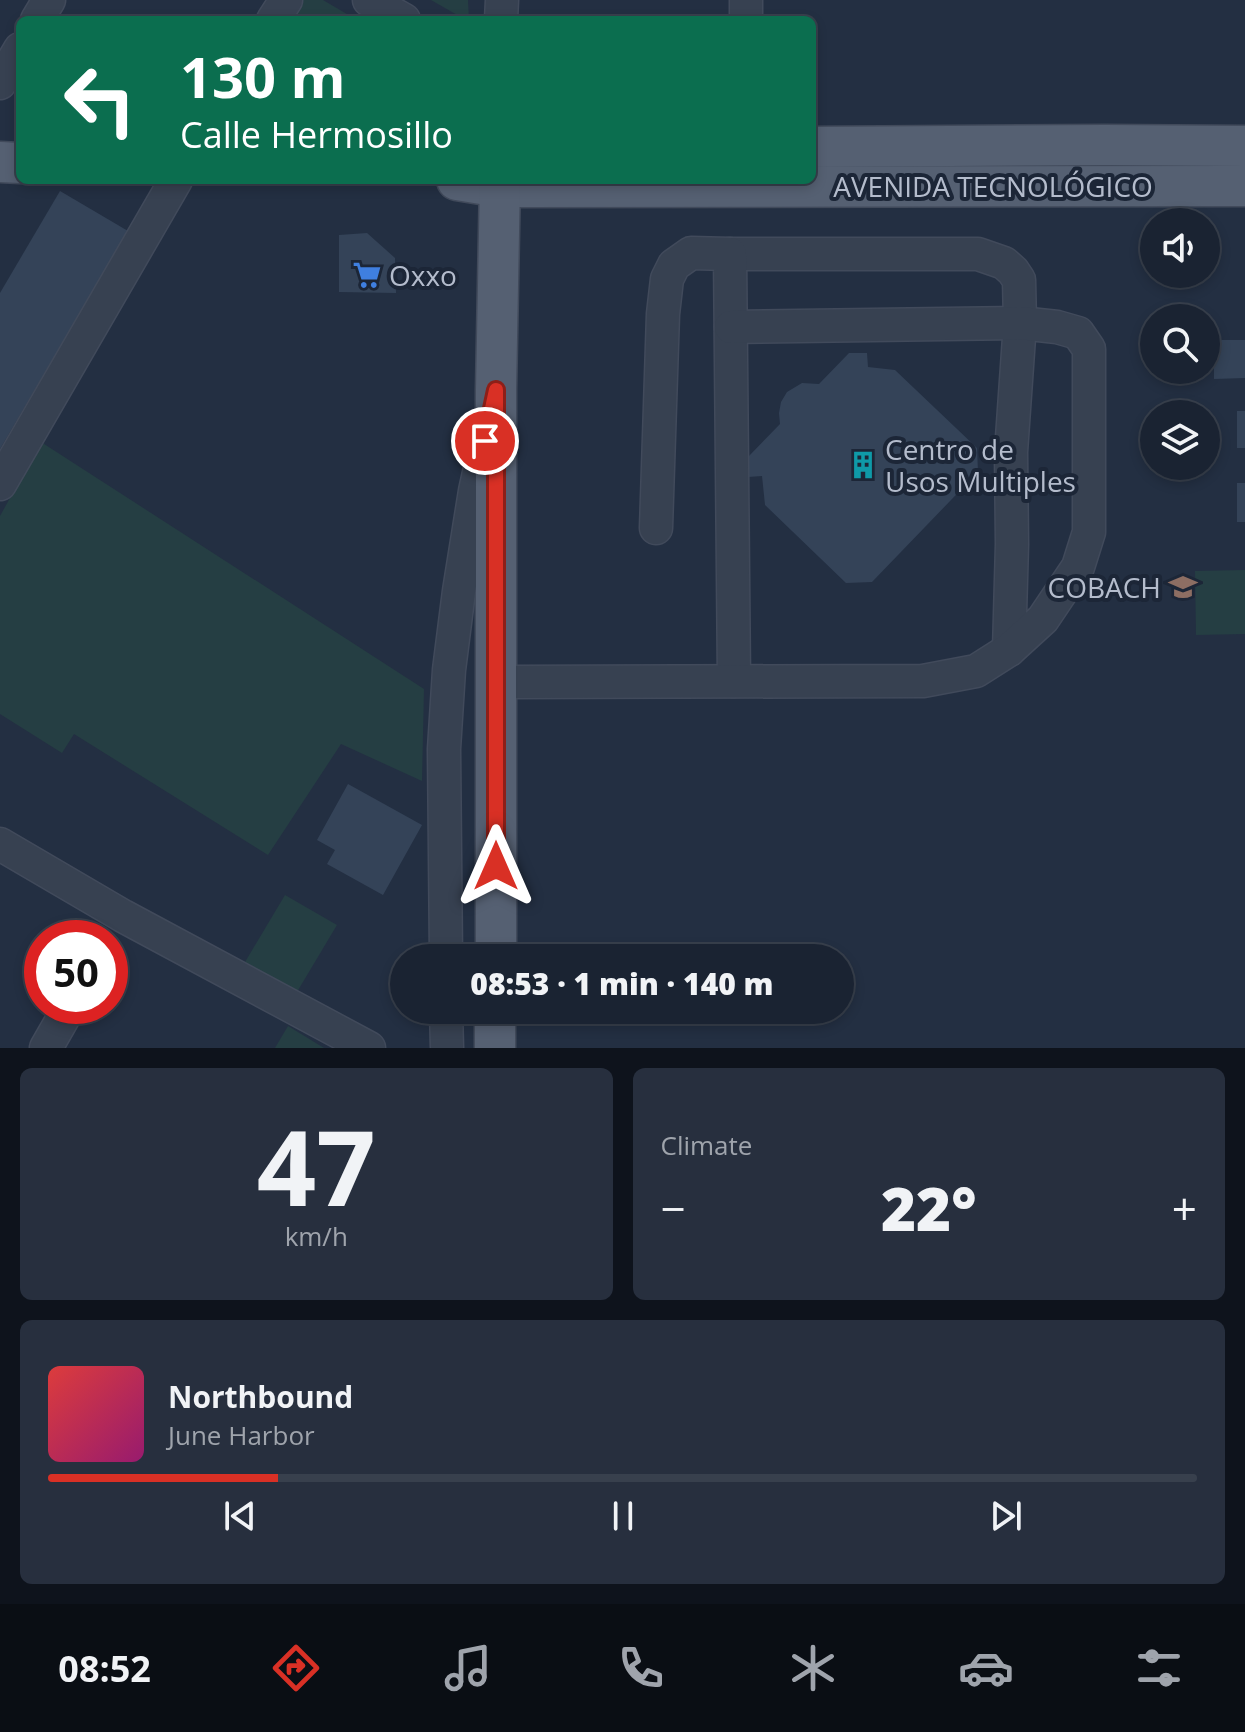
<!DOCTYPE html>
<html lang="en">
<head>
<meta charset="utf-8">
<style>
  body { margin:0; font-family:"Open Sans",sans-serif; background:#272f3e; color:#f1f3f6; height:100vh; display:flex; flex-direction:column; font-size:30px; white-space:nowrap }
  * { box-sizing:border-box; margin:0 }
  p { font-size:26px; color:#9fa4ac }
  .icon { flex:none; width:44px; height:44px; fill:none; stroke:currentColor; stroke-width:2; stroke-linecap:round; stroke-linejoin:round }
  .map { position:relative; height:1048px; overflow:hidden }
  .details { display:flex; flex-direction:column; gap:20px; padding:20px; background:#0e131c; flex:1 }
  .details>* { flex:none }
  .banner { position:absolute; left:16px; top:16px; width:800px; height:168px; border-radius:12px; box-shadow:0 4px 12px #0003,0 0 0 2px #38404d; background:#0b6e4f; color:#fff; overflow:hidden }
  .tools { position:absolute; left:1140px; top:208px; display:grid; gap:16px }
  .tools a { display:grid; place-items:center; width:80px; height:80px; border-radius:50%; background:#1a2332; box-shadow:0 4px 12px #0003,0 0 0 2px #38404d; font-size:40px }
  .speed { position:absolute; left:24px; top:920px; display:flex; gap:16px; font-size:40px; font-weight:700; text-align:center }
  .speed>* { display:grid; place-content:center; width:104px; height:104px; border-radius:50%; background:#1a2332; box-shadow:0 4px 12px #0003,0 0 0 2px #38404d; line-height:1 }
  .speed .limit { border:12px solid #d22; background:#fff; color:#111 }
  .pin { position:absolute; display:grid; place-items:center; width:68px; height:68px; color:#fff; margin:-34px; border:4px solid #fff; border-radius:50%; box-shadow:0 2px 8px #0007 }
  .me { position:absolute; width:88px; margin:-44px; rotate:0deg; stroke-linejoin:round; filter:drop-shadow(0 0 6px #0008) }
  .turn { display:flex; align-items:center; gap:28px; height:168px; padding:0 32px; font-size:36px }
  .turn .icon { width:104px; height:104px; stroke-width:2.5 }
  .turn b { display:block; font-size:56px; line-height:68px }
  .big { font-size:60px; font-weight:800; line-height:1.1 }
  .details .tile { flex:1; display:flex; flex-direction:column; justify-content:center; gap:12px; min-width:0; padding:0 28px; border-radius:12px; background:#272f3e }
  .details .dial { align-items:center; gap:0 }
  .dial b { font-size:104px; line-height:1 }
  .song { display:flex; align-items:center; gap:24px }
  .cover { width:96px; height:96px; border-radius:12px; background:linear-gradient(135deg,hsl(0 70% 55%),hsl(320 70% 35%)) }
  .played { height:8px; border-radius:4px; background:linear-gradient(90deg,#d93025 20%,#38404d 20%) }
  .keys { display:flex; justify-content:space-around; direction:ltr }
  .heat { display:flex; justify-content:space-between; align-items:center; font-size:44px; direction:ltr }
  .details .tiles { flex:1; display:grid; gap:20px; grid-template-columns:1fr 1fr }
  .tile:last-child { grid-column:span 2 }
  .trip { position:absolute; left:390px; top:944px; width:464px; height:80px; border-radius:40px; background:#1a2332; box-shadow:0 4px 12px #0003,0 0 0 2px #38404d; font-weight:800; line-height:80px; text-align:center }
  .tabs { display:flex; height:128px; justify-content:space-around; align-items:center; background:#0a0e14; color:#9fa4ac }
  .tabs .icon { width:56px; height:56px }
  .tabs .on { color:#d93025 }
  .tabs b { font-size:36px; color:#f1f3f6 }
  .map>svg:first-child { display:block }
</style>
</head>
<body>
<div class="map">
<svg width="1245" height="1048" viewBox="0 0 1245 1048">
  <rect width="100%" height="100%" fill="#232f42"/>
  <g fill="#253e43">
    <path d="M 294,0 L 323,0 L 357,20 L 282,20 Z"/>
    <path d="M 431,0 L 468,0 L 469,20 L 466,20 Z"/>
    <path d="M 41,442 L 424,689 L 422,781 L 341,744 L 268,855 L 74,734 L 62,753 L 0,714 L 0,516 Z"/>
    <path d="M 1245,570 L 1245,634 L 1196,635 L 1195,571 Z"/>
    <path d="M 285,895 L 337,925 L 297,992 L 245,962 Z"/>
    <path d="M 288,1026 L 324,1048 L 275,1048 Z"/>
  </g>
  <g fill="#344358">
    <path d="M 60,191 L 128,231 L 0,449 L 0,293 Z"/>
    <path d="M 367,233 L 395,258 L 396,293 L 339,292 L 339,235 Z"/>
    <path d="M 1214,340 L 1245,340 L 1245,378 L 1214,379 Z"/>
    <path d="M 849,353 L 867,353 L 868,367 L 895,370 L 977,448 L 978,472 L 872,582 L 846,583 L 765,505 L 762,476 L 748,477 L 748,457 L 780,424 L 779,413 L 781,402 L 787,392 L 802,383 L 819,384 Z"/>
    <rect x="1237" y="411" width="8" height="37"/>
    <rect x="1237" y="483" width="8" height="39"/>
    <path d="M 348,784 L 422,825 L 383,895 L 327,864 L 335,850 L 317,840 Z"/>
  </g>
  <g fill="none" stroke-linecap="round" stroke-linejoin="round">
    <defs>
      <g id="minor">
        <path d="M 369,0 L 404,20"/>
        <path d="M 37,20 L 49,0"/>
        <path d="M 273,20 L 286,0"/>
        <path d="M 501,20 L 502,0"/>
        <path d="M 746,20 L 746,0"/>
        <path d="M 0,83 L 20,49"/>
        <path d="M 730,254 L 978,254 L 1004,263 L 1013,271 L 1019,280 L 1020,323 L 1011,452 L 1012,544 L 1009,650"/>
        <path d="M 0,484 L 176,180"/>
        <path d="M 656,528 L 663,314 L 667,279 L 674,265 L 691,253 L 730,254 L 734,681"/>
        <path d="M 497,682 L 923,681 L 976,671 L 1009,650 L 1043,619 L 1078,567 L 1089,532 L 1089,349 L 1078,333 L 1057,327 L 1020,323 L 731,327"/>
        <path d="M 0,844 L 123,916 L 369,1048"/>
        <path d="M 446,958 L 444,749 L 449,670 L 459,591 L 475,491 L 485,445"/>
        <path d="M 446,1010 L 447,1048"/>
        <path d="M 46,1048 L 70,1006"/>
      </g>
      <g id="major">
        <path d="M 812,147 L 1105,145 L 1245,146"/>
        <path d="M 0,162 L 20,163"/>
        <path d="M 457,180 L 500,187 L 1245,186"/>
        <path d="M 496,958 L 496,390 L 500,180"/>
        <path d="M 495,1048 L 495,1010"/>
      </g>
    </defs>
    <use href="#minor" stroke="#414a5b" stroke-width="35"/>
    <use href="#major" stroke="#414a5b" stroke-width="43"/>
    <use href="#minor" stroke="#374151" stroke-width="32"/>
    <use href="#major" stroke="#556072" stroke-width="40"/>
  </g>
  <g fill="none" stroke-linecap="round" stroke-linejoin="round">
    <defs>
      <path id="route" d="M 485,441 L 496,390 L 496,866"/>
    </defs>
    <use href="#route" stroke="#8d1f18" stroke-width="20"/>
    <use href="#route" stroke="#d93025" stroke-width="14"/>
  </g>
  <defs>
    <symbol id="supermarket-bare" viewBox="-9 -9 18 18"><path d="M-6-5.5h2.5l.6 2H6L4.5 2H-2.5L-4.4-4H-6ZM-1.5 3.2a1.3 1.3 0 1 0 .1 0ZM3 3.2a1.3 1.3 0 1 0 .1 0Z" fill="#3f7fe0" stroke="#1c2637" stroke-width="2.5" paint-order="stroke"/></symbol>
    <symbol id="building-bare" viewBox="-9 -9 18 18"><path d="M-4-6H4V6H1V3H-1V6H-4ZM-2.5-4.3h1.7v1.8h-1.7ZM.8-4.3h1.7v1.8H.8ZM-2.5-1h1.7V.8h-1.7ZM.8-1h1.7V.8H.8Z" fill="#0f9aa8" stroke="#1c2637" stroke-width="2.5" paint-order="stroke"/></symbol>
    <symbol id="school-bare" viewBox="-9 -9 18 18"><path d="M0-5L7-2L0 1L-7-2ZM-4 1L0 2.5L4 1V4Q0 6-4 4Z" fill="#8d6e63" stroke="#1c2637" stroke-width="2.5" paint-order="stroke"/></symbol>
  </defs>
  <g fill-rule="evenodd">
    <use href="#supermarket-bare" x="347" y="255" width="40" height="40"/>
    <use href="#building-bare" x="843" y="445" width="40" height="40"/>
    <use href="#school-bare" x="1163" y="567" width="40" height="40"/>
  </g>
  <g text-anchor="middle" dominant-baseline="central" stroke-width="8" stroke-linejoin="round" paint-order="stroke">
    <g font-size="28" fill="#b4bccc" stroke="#1c2637">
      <text x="993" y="186">AVENIDA TECNOLÓGICO</text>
    </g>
    <g font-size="28" fill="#b4bccc" stroke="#1c2637" text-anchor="start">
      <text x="389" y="275">Oxxo</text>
      <text x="885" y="449">Centro de<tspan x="885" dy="32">Usos Multiples</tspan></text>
      <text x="1161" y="587" text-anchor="end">COBACH</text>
    </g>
  </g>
</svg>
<div class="tools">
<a><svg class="icon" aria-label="sound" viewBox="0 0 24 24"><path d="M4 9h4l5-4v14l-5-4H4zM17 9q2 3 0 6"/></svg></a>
<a><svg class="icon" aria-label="search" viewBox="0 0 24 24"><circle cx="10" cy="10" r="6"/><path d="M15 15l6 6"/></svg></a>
<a><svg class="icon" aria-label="layers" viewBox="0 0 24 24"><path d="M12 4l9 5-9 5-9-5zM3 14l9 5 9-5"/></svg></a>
</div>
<div class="speed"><div class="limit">50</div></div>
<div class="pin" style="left:485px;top:441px;background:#d93025"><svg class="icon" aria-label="arrive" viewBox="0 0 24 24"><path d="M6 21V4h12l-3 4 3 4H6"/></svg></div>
<svg class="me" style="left:496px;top:866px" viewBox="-20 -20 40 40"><path d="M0-17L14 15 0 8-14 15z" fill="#d93025" stroke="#fff" stroke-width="4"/></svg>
<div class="trip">08:53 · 1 min · 140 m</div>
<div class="banner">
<div class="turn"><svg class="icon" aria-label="left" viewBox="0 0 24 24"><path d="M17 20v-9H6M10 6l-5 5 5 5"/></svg><div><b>130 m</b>Calle Hermosillo</div></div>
</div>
</div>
<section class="details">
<div class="tiles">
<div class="tile dial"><b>47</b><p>km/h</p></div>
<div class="tile"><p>Climate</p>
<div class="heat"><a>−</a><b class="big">22°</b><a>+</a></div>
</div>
<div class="tile">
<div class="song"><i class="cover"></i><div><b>Northbound</b><p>June Harbor</p></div></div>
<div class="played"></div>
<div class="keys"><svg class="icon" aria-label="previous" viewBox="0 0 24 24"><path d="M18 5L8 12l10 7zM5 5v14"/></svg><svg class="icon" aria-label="pause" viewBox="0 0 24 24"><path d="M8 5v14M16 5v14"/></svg><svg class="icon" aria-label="next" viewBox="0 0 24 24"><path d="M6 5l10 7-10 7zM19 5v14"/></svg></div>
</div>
</div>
</section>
<nav class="tabs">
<b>08:52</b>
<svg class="icon on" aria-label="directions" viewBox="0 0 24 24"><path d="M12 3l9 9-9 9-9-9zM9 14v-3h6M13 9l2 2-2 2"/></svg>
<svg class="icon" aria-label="music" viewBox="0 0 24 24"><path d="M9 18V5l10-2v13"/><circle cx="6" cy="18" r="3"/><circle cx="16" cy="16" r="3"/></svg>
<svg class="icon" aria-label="phone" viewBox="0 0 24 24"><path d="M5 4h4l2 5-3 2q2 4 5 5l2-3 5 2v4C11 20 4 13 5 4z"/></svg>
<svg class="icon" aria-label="climate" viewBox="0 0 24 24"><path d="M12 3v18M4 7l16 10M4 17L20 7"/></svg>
<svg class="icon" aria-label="car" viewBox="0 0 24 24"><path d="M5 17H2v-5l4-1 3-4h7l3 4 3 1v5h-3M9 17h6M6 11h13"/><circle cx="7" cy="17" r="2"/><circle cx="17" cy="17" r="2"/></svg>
<svg class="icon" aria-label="filters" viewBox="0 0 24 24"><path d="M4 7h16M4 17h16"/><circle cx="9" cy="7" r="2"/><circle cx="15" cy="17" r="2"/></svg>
</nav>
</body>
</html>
